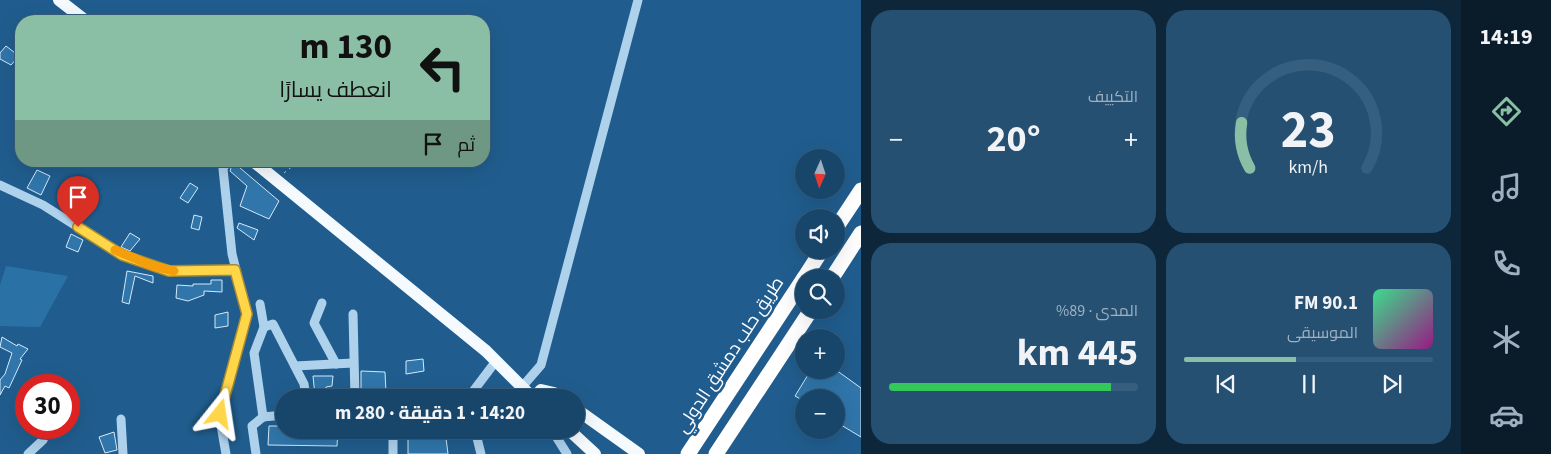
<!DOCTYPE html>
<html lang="ar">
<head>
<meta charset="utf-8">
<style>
  body { margin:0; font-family:"Source Sans 3",Cairo,sans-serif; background:#255072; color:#f1f3f6; direction:rtl; height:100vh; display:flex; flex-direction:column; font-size:19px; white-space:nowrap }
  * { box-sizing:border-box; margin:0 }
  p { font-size:16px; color:#9fb1c1 }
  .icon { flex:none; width:28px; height:28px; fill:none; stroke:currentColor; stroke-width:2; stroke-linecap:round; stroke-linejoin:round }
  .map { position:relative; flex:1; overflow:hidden; direction:ltr }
  .panel { display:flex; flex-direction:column; gap:10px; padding:10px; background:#0d263a; width:600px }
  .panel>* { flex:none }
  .hud { position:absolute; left:15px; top:15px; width:475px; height:152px; border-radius:20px; box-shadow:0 5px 20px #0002,0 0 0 1px #365e7e; direction:rtl; background:#8abfa5; color:#111; overflow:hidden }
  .needle { width:32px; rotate:183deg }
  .controls { position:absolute; left:795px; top:149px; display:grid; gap:10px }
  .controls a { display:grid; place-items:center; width:50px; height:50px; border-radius:50%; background:#18466a; box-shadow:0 5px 20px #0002,0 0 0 1px #365e7e; font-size:25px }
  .speed { position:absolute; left:15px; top:374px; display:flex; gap:10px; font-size:25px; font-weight:700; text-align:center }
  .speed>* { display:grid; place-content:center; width:65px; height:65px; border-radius:50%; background:#18466a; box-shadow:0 5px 20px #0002,0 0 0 1px #365e7e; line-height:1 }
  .speed .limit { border:8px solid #d22; background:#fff; color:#111 }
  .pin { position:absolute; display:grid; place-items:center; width:42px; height:42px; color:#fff; margin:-51px -21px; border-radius:50% 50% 50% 0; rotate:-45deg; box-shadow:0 0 5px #0007 }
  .pin .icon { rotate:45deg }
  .me { position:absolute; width:55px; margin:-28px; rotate:15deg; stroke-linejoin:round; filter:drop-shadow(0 0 4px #0008) }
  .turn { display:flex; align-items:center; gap:18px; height:105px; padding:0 15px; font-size:22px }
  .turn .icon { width:65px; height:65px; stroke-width:2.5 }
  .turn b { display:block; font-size:35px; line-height:42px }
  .then { display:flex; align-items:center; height:48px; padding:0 15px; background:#0003; gap:10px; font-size:19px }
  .big { font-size:38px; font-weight:700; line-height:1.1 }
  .panel .widget { flex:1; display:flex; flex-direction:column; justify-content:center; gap:8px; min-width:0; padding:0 18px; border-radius:20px; background:#255072 }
  .panel .dial { align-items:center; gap:0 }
  .dial svg { height:130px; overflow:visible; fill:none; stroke:#365e7e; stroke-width:7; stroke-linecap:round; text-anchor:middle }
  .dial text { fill:#f1f3f6; stroke:none }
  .song { display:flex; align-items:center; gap:15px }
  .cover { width:60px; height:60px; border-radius:8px; background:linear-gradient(135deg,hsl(150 70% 55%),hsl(310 70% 35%)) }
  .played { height:5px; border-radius:2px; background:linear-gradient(90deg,#8abfa5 45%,#365e7e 45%) }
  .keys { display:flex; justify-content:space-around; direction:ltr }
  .heat { display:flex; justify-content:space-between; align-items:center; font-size:28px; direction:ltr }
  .charge { height:8px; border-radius:4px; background:linear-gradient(90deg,#34c759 89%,#365e7e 0) }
  .panel .tiles { flex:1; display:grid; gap:10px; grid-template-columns:repeat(2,1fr) }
  .trip { position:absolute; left:275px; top:389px; width:310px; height:50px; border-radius:25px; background:#18466a; box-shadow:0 5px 20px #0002,0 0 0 1px #365e7e; font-weight:700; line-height:50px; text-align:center; direction:rtl }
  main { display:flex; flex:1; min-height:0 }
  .tab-bar { display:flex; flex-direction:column; width:90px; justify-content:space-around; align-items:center; background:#0a1c2a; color:#9fb1c1 }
  .tab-bar .icon { width:35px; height:35px }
  .tab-bar .current { color:#8abfa5 }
  .tab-bar b { font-size:22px; color:#f1f3f6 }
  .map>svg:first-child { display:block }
</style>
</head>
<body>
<main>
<nav class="tab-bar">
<b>14:19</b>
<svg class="icon current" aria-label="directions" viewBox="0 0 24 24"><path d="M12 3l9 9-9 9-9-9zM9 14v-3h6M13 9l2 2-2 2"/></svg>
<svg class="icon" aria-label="music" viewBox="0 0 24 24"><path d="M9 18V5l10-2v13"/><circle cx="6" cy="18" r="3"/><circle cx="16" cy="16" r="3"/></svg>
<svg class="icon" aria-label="phone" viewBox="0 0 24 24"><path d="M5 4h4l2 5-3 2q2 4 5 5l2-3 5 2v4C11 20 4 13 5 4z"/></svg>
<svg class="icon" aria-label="climate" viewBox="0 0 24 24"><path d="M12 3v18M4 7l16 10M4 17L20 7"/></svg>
<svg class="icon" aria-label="car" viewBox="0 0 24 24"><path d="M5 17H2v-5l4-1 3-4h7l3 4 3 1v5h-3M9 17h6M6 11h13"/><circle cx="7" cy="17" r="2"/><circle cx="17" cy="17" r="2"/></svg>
</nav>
<section class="panel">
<div class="tiles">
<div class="widget dial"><svg viewBox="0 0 100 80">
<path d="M14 69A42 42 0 1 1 86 69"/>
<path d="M14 69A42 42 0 0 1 9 41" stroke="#8abfa5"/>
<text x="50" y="56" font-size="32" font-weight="700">23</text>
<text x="50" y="72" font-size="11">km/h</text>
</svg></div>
<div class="widget"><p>التكييف</p>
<div class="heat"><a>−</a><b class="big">20°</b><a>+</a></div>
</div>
<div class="widget">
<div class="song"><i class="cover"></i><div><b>90.1 FM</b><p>الموسيقى</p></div></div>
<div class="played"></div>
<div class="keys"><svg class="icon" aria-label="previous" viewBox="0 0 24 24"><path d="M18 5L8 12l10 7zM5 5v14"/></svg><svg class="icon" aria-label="pause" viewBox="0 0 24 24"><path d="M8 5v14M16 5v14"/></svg><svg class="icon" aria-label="next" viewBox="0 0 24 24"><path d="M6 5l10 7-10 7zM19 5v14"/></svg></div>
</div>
<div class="widget"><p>المدى · 89%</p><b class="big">445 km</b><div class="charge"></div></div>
</div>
</section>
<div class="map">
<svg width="861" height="454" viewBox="0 0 861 454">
  <rect width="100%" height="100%" fill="#205d8e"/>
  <path fill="#2a71a6" d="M 6,266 L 68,276 L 40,327 L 0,326 L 0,285 Z"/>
  <g fill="#3076ab" stroke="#d4e9f9">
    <path d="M 6,46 L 19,56 L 11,65 L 0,59 L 0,53 Z"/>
    <path d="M 233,162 L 279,201 L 269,219 L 240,206 L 247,186 L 230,171 Z"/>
    <path d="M 37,170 L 50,176 L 41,195 L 27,188 Z"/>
    <path d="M 190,183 L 198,188 L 188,203 L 180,198 Z"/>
    <path d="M 194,215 L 202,217 L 199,230 L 191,228 Z"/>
    <path d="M 239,223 L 258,230 L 254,240 L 237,228 Z"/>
    <path d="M 130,233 L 140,239 L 130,251 L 121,247 Z"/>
    <path d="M 71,234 L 83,240 L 78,252 L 66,247 Z"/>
    <path d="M 127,271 L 153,276 L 153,283 L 135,276 L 129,304 L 122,302 Z"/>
    <path d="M 211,280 L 222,280 L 222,292 L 204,291 L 204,295 L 188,301 L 176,298 L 177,285 L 193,286 L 193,284 L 211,284 Z"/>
    <path d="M 228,312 L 228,326 L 215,328 L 215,315 Z"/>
    <path d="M 2,337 L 17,346 L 18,344 L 28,349 L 20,359 L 22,360 L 9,388 L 5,386 L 0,395 L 0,380 L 5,374 L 12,353 L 0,347 Z"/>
    <path d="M 423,359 L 424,371 L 406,374 L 406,361 Z"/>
    <path d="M 811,370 L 836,370 L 861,388 L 861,437 L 836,422 L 836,398 L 804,398 L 804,401 L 795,396 Z"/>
    <path d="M 361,371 L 385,372 L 386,392 L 361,391 Z"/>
    <path d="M 313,376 L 333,376 L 332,386 L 326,387 L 325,397 L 315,396 Z"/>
    <path d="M 269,426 L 284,426 L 284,430 L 338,430 L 337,446 L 268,445 Z"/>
    <path d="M 432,430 L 445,430 L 448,454 L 408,454 L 408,433 Z"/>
    <path d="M 114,432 L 117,450 L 105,453 L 99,437 Z"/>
  </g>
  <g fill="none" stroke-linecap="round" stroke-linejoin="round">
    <path stroke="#afd2ec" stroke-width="1" stroke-dasharray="2.5 4" stroke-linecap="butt" d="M 284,173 L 299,161"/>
    <g stroke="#afd2ec" stroke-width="9">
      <path d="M 0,185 L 43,205 L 122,255 L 169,271 L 235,270"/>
      <path d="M 322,303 L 314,323 L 336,364"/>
      <path d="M 260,304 L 264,327 L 254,353 L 263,417 L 284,415"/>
      <path d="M 353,314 L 355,398"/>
      <path d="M 264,327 L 273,324 L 304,384 L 306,398"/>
      <path d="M 295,366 L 353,363"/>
      <path d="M 522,387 L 541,365 L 638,0"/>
      <path d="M 453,398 L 468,396"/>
      <path d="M 468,398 L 496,361"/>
      <path d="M 121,419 L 123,454"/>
      <path d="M 475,430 L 481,454"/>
      <path d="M 552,430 L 567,454"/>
      <path d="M 28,454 L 43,440 L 48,428"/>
      <path d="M 226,454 L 219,414 L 247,314 L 232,254 L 223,169 L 227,161"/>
      <path d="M 256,454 L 252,426 L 263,417"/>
      <path d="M 393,454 L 393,430"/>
    </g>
    <g stroke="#f5faff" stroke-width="12">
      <path d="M 59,0 L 86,21"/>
      <path d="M 253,161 L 486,351 L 533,398"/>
      <path d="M 534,398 L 541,390 L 554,393 L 560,398"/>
      <path d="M 576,409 L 639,454"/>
      <path d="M 569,430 L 595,454"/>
    </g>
    <g stroke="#fff" stroke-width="15">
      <path d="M 836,228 L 861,190"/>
      <path d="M 804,278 L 822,250"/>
      <path d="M 832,278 L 861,233"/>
      <path d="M 688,454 L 804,278"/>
      <path d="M 716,454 L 811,310"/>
    </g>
  </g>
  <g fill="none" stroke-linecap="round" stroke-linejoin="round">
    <defs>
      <path id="route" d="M 78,227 L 122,255 L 169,271 L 235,270 L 247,314 L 220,414"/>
    </defs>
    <use href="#route" stroke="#a68a30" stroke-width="12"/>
    <use href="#route" stroke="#ffd54a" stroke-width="9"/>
    <path stroke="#f59e0b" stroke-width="9" d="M 115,250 L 153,266 L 174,271"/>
  </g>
  <g text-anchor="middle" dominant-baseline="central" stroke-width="5" stroke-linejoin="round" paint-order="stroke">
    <g font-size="18" fill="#fff" stroke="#205d8e">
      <text transform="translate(730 355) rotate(-57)">طريق حلب دمشق الدولي</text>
    </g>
  </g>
</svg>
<div class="controls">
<a><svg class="needle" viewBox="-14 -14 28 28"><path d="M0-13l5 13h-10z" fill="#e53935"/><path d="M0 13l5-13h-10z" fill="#9fb1c1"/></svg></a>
<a><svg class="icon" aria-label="sound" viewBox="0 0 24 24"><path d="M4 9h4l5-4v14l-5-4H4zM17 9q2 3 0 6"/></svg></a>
<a><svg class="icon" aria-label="search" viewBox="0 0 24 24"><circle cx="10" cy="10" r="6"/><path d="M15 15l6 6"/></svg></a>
<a>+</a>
<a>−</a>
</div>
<div class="speed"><div class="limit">30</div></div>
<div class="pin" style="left:78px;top:227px;background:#d93025"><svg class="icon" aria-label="arrive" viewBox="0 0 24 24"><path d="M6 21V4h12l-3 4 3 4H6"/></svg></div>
<svg class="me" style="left:220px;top:414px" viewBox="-20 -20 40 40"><path d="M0-17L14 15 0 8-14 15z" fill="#ffd54a" stroke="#fff" stroke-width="4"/></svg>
<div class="trip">14:20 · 1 دقيقة · 280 m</div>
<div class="hud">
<div class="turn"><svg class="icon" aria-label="left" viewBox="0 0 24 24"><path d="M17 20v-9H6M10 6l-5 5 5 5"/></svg><div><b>130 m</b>انعطف يسارًا</div></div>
<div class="then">ثم<svg class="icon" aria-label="arrive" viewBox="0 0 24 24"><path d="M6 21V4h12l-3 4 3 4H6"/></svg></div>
</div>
</div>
</main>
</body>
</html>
